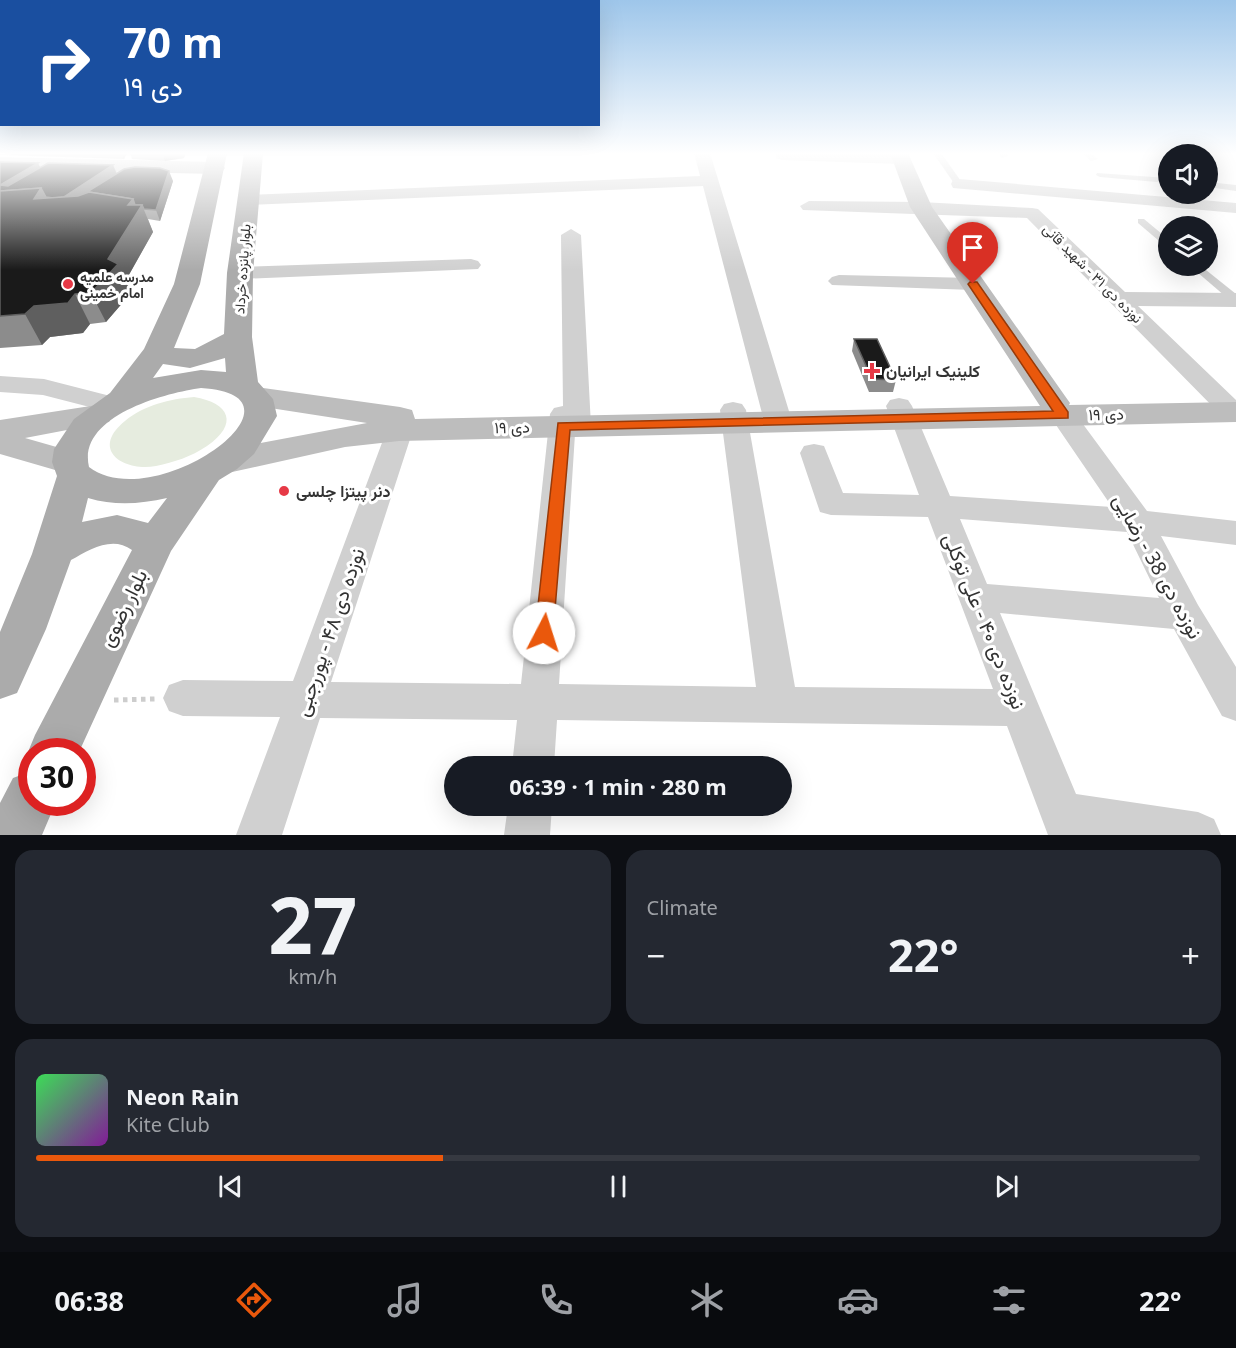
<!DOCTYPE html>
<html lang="en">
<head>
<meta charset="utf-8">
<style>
  body { margin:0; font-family:"Noto Sans",Vazirmatn,sans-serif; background:#242831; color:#f1f3f6; height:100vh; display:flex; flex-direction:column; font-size:22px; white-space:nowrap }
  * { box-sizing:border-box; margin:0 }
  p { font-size:20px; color:#9ea1a6 }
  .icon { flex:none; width:33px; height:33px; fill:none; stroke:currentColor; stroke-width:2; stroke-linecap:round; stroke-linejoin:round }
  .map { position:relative; height:835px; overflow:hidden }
  .panel { display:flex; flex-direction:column; gap:15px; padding:15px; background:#0d0f14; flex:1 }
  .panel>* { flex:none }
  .banner { position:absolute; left:0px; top:0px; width:600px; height:126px; box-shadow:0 6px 24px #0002; background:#1a4fa0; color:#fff; overflow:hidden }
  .tools { position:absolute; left:1158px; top:144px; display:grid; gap:12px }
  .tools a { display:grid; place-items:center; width:60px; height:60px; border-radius:50%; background:#171b24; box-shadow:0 6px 24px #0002; font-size:30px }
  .speed { position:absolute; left:18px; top:738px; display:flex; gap:12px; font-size:30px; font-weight:700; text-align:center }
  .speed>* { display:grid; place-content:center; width:78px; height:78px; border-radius:50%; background:#171b24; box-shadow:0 6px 24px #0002; line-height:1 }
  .speed .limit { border:9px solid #d22; background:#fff; color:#111 }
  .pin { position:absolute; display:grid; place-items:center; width:51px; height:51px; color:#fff; margin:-62px -26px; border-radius:50% 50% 50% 0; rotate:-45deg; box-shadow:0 0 6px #0007 }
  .pin .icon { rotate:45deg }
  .me { position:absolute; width:66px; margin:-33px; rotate:5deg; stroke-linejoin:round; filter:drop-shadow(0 0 4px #0008) }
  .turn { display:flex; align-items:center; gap:21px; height:126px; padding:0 24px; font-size:27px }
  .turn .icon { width:78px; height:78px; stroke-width:2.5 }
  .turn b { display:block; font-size:42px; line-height:51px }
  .big { font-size:45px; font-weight:700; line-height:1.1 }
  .panel .widget { flex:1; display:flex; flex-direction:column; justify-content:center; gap:9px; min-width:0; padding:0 21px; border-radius:18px; background:#242831 }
  .panel .dial { align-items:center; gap:0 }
  .dial b { font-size:78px; line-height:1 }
  .song { display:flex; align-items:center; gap:18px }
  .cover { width:72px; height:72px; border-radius:9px; background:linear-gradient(135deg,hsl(130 70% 55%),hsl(290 70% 35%)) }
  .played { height:6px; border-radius:3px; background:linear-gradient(90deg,#ea580c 35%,#363941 35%) }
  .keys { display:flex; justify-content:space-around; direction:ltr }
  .heat { display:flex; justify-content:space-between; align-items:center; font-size:33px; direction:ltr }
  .panel .tiles { flex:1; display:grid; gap:15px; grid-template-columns:1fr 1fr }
  .widget:last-child { grid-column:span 2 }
  .trip { position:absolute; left:444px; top:756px; width:348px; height:60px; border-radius:30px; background:#171b24; box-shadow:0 6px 24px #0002; font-weight:700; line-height:60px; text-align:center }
  .tabs { display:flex; height:96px; justify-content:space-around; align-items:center; background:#090b0e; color:#9ea1a6 }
  .tabs .icon { width:42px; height:42px }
  .tabs .selected { color:#ea580c }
  .tabs b { font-size:27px; color:#f1f3f6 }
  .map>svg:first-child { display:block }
</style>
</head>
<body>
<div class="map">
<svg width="1236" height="835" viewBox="0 0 1236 835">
  <rect width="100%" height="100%" fill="#fff"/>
  <path fill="#e6ecdf" d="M 194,397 C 230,403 239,424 207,446 C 191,457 174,462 156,466 C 122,472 90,449 125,421 C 144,405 170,399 194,397 Z"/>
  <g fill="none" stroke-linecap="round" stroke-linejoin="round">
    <path stroke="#cdcdcd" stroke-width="5" stroke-dasharray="4.5 4.5" stroke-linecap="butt" d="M 114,700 L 155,699"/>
    <g fill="#d0d0d0" fill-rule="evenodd">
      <path d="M 933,153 L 941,153 L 963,184 L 962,186 L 956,186 Z"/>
      <path d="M 998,153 L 1006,153 L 1009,156 L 1002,158 Z"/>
      <path d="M 1082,153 L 1091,153 L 1098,159 L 1091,161 Z"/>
      <path d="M 1162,153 L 1170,153 L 1172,154 L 1168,154 L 1168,157 Z"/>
      <path d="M 1097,173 L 1168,178 L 1168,183 L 1100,177 L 1096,175 Z"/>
      <path d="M 1208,182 L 1236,185 L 1236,191 L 1208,187 Z"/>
      <path d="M 1138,219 L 1144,219 L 1168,239 L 1168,247 L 1165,246 L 1138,223 Z"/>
      <path d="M 1190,266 L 1201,266 L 1236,294 L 1236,303 L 1232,302 Z"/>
    </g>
    <g fill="#d0d0d0" fill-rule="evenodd">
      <path d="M 694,153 L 710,153 L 792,421 L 788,427 L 778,430 L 768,427 L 764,421 L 703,186 L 248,205 L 239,200 L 248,195 L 700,176 Z"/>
      <path d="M 776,153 L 902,154 L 910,159 L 902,164 L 782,160 L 776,158 Z"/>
      <path d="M 959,179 L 1236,203 L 1236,213 L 953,188 L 951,184 L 953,180 Z"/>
      <path d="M 809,201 L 921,202 L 1032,208 L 1038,209 L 1125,292 L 1236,293 L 1236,307 L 1138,306 L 1236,400 L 1236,420 L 1224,418 L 1027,218 L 803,210 L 800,206 Z"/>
      <path d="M 571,229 L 581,235 L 591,426 L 587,432 L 575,434 L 559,684 L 756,687 L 720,410 L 724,404 L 733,402 L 742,404 L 746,410 L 795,687 L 993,689 L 928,517 L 831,515 L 820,512 L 800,453 L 804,446 L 814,444 L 824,446 L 843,493 L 919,495 L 886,406 L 890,400 L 899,398 L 908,400 L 912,406 L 950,496 L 1112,507 L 1041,403 L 1045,397 L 1054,395 L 1063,397 L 1147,511 L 1236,521 L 1236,545 L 1161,536 L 1198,605 L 1236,667 L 1236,721 L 1222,716 L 1174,629 L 1000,613 L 1076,794 L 1198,812 L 1214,819 L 1221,835 L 1048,835 L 1007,726 L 557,720 L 554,766 L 512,766 L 517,720 L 320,718 L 282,835 L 236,835 L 280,717 L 183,716 L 169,711 L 163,698 L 169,685 L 183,680 L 293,681 L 389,424 L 399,421 L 409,424 L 413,430 L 331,682 L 521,684 L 550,414 L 554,408 L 563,406 L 561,235 ZM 960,519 L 1127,532 L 1159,598 L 987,584 Z"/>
      <path d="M 471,259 L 478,261 L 481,265 L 478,269 L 240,279 L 233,277 L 230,273 L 233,269 L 240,267 Z"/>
      <path d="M 839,275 L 973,278 L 981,279 L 984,284 L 981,289 L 973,290 L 832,285 L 828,281 L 832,277 Z"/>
      <path d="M 0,376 L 44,379 L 122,399 L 126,405 L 122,411 L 113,413 L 43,395 L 0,392 Z"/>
      <path d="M 508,806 L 552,806 L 550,835 L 504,835 Z"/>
    </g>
    <g fill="#bdbdbd" fill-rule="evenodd">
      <path d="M 890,153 L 908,153 L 932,207 L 1065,396 L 1070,403 L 1069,405 L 1236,402 L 1236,422 L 399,441 L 345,447 L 223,474 L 211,470 L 205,462 L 211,454 L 223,450 L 367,423 L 245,404 L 240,397 L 245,390 L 256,387 L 400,407 L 412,410 L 415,419 L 1040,406 L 910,207 Z"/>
      <path d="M 0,157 L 215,162 L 222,164 L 225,168 L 222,172 L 215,174 L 0,169 Z"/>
      <path d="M 97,405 L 109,408 L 113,415 L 109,422 L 25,438 L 81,454 L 87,462 L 81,470 L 69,474 L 0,454 L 0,420 Z"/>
    </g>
    <g fill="#ababab" fill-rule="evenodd">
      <path d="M 208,153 L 227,153 L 200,284 L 174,348 L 195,349 L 224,334 L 227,273 L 244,153 L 263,153 L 253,273 L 252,337 L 258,382 L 273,399 L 277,416 L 254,454 L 237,469 L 219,480 L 171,551 L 79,752 L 32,752 L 32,761 L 28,752 L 35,735 L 132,550 C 112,535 89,550 71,560 L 46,629 L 17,693 L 0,699 L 0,632 L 32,554 L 57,476 L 52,462 L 54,449 L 74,419 L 110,393 L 144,349 L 174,284 ZM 225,358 L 226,372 L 201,370 L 153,378 L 163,364 L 190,368 ZM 201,388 C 323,395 155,517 89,467 C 77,416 165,393 201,388 ZM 88,498 C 115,506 140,504 167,498 L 148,523 L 117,515 L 82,522 Z"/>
      <path d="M 32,771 L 32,802 L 56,802 L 42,835 L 0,835 L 0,803 L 13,778 Z"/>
    </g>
  </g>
  <g fill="#8c8c8c">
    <path d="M 0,153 L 127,153 L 124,159 L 0,155 Z"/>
    <path d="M 130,153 L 186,153 L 184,158 L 165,161 L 132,159 Z"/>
    <path d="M 0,162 L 38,163 L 40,168 L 113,165 L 117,173 L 173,181 L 160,221 L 148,219 L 153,232 L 126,280 L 131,293 L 106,322 L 90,324 L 83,333 L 50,337 L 42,345 L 0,348 Z"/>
    <path d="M 854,339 L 896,380 L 893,392 L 869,392 L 852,351 Z"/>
  </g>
  <g fill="#5f5f5f">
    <path d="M 121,153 L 127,153 L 124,159 Z"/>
    <path d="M 162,153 L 186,153 L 184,158 L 165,161 Z"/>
    <path d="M 38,163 L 43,173 L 9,193 L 0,185 Z"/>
    <path d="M 113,165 L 117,175 L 73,201 L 62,199 Z"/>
    <path d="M 169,171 L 173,181 L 160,221 L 156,210 Z"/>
    <path d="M 41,188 L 54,214 L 34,199 Z"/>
    <path d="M 133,199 L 142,205 L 153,232 L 126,280 L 131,293 L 106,322 L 91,293 L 108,259 L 128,205 Z"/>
    <path d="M 75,294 L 90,324 L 83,333 L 50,337 L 42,345 L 25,314 L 34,306 Z"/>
  </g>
  <g fill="#1a1a1a" stroke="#5f5f5f" stroke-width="1.5">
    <path d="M 0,162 L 38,163 L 0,185 Z"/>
    <path d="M 48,163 L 113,165 L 64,197 L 53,198 L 46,197 L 41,188 L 0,191 L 0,185 L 8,186 Z"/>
    <path d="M 135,167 L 160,168 L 169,171 L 156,210 L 144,209 L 142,205 L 135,205 L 133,199 L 89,192 L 82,195 L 124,169 Z"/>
    <path d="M 41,188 L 34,199 L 78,196 L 89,192 L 133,199 L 128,205 L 142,205 L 108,259 L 118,264 L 91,293 L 75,294 L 68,303 L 34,306 L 25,314 L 0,316 L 0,191 Z"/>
    <path d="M 854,339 L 877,339 L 896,380 L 872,379 Z"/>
  </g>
  <linearGradient id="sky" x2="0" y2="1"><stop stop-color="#9ec6ea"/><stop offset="0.57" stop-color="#fff"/><stop offset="1" stop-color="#fff" stop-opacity="0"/></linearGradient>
  <rect width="1236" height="270" fill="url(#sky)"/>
  <path fill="#ea580c" stroke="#983908" stroke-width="1.5" d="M 970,282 L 977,282 L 1068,412 L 1068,418 L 570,430 L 553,633 L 551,638 L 544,641 L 538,638 L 535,633 L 558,423 L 1053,411 L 968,284 Z"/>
  <g fill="#e63946" stroke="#fff" stroke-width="2">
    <circle cx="68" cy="284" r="6"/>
    <path d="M869 362h6v6h6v6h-6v6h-6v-6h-6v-6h6z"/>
    <circle cx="284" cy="491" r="6"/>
  </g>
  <g text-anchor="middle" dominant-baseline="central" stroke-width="6" stroke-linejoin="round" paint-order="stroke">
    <g font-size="14" fill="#333" stroke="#fff">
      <text transform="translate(242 269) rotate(-86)">بلوار پانزده خرداد</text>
      <text transform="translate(1093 273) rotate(45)">نوزده دی ۳۱ - شهید قآنی</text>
    </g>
    <g font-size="14" font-weight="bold" fill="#333" stroke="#fff" text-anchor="start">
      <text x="80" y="276">مدرسه علمیه<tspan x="80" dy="16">امام خمینی</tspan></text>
    </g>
    <g font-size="16" font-weight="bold" fill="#333" stroke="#fff" text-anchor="start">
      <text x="886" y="371">کلینیک ایرانیان</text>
      <text x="296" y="491">دنر پیتزا چلسی</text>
    </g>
    <g font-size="16" fill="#333" stroke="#fff">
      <text transform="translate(1106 414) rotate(-1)">۱۹ دی</text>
      <text transform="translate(512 427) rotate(-1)">۱۹ دی</text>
    </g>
    <g font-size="20" fill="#333" stroke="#fff">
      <text transform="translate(1158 566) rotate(61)">نوزده دی 38 - رضایی</text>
      <text transform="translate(123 608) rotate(-64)">بلوار رضوی</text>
      <text transform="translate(985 621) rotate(68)">نوزده دی ۴۰ - علی توکلی</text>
      <text transform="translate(329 632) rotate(-71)">نوزده دی ۴۸ - پوررجبی</text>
    </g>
  </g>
</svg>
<div class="tools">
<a><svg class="icon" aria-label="sound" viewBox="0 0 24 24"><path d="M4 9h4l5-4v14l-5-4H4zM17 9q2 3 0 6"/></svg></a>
<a><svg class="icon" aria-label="layers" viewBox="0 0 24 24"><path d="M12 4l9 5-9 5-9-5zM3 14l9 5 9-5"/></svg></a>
</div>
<div class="speed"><div class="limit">30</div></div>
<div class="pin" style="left:973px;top:284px;background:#d93025"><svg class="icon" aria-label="arrive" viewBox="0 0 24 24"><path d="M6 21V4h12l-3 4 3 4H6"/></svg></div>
<svg class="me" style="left:544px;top:633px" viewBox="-20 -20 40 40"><circle r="19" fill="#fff"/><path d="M0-13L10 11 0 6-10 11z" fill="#ea580c"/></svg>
<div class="trip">06:39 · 1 min · 280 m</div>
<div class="banner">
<div class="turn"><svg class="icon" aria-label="right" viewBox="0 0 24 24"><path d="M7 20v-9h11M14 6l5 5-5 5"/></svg><div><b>70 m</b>۱۹ دی</div></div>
</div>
</div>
<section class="panel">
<div class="tiles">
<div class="widget dial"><b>27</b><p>km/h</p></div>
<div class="widget"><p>Climate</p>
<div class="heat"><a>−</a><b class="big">22°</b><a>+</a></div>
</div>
<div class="widget">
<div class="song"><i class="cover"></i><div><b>Neon Rain</b><p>Kite Club</p></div></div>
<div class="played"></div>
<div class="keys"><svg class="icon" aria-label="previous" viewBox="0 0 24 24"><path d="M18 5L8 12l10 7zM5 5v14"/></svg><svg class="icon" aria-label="pause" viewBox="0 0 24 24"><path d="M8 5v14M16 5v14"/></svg><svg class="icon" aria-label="next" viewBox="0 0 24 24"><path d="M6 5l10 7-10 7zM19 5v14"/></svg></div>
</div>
</div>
</section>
<nav class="tabs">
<b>06:38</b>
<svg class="icon selected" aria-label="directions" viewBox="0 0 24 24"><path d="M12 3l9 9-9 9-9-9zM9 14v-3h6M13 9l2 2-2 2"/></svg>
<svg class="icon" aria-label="music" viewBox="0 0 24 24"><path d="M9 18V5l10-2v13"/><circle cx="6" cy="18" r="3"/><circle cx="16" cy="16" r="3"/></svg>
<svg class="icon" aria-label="phone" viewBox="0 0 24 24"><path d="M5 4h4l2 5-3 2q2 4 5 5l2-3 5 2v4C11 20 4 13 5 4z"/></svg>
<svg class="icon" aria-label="climate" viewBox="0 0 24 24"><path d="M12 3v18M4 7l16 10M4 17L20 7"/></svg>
<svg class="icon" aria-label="car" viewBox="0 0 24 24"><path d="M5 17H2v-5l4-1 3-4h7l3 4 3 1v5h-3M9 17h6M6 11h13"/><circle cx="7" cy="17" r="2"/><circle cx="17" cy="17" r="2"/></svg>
<svg class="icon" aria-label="filters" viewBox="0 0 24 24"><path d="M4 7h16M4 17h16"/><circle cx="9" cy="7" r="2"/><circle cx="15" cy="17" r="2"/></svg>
<b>22°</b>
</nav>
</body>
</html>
